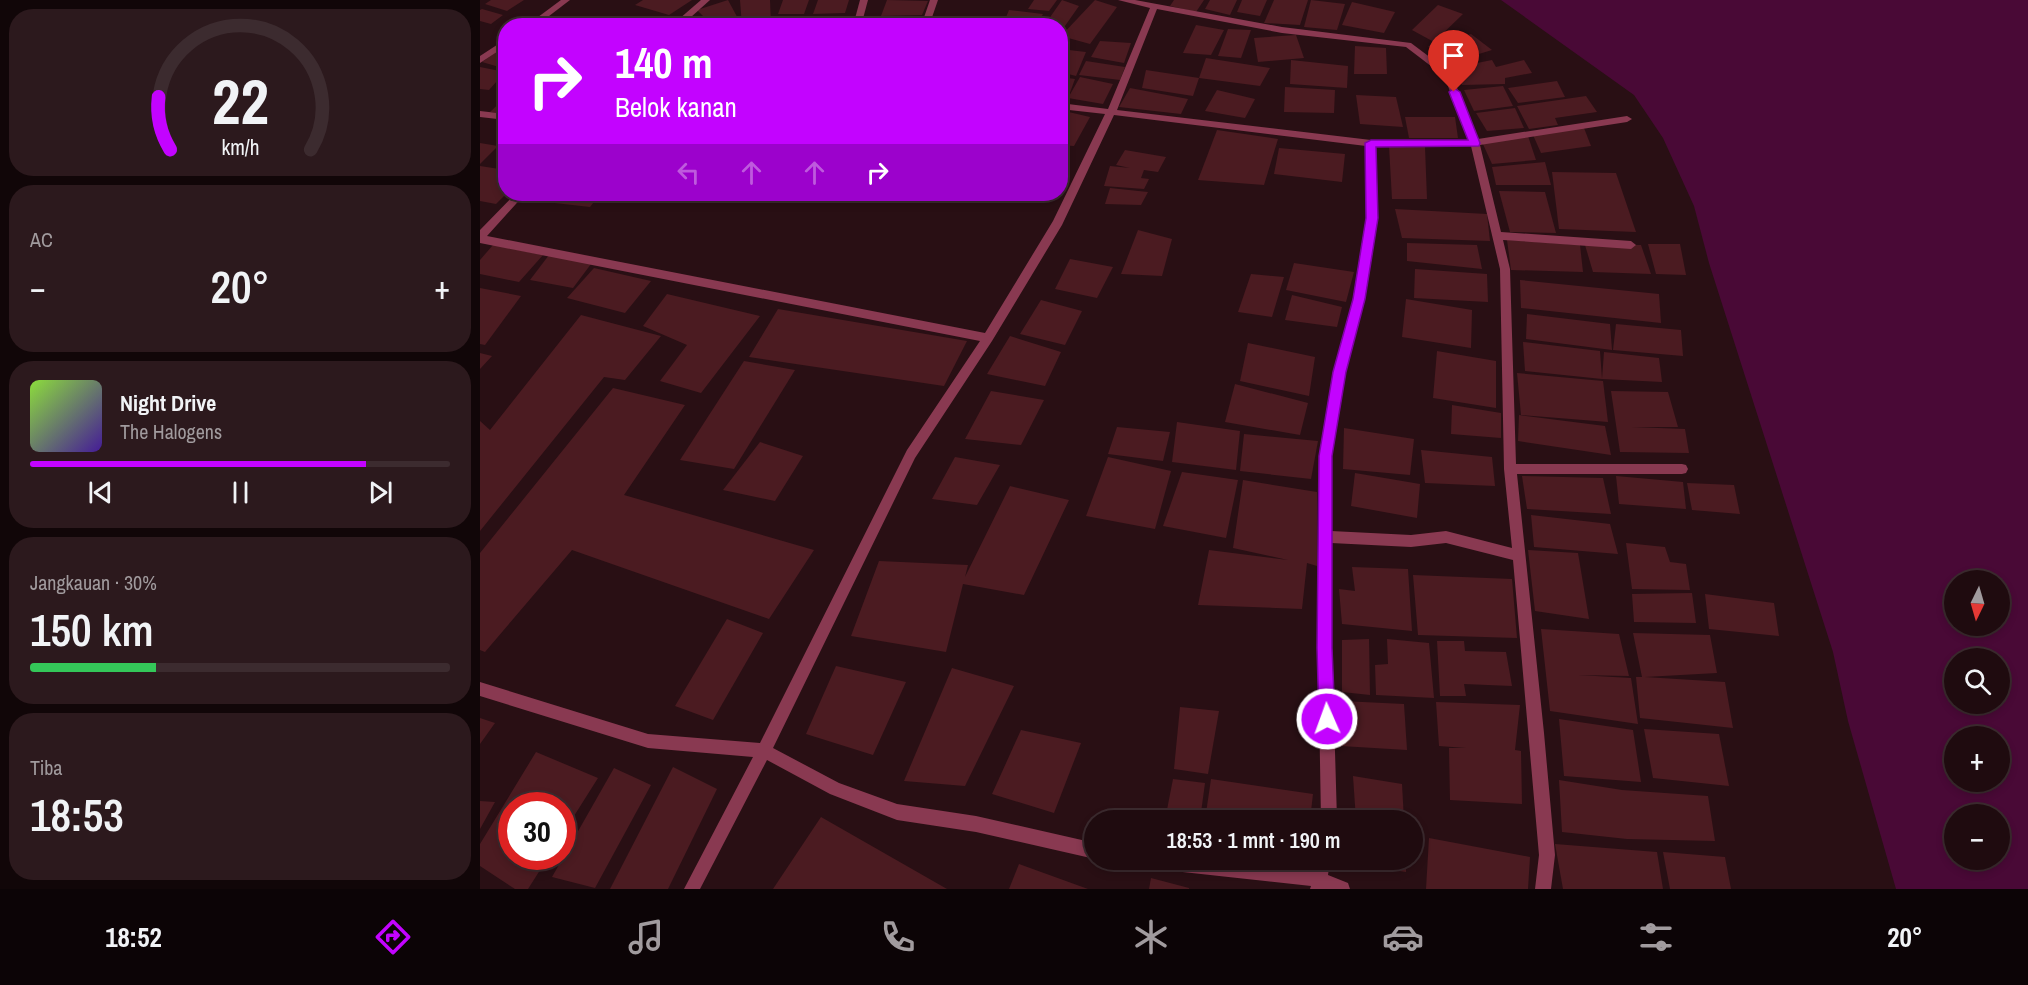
<!DOCTYPE html>
<html lang="id">
<head>
<meta charset="utf-8">
<style>
  body { margin:0; font-family:"Archivo Narrow",sans-serif; background:#2c191d; color:#f1f3f6; height:100vh; display:flex; flex-direction:column; font-size:22px; white-space:nowrap }
  * { box-sizing:border-box; margin:0 }
  p { font-size:20px; color:#a19b9e }
  .icon { flex:none; width:33px; height:33px; fill:none; stroke:currentColor; stroke-width:2; stroke-linecap:round; stroke-linejoin:round }
  .map { position:relative; flex:1; overflow:hidden }
  .details { display:flex; flex-direction:column; gap:9px; padding:9px; background:#110608; width:480px }
  .details>* { flex:none }
  .hud { position:absolute; left:18px; top:18px; width:570px; height:183px; border-radius:24px; box-shadow:0 3px 9px #0003,0 0 0 2px #3c2b2f; background:#c303ff; color:#fff; overflow:hidden }
  .needle { width:39px; rotate:185deg }
  .fabs { position:absolute; left:1464px; top:570px; display:grid; gap:12px }
  .fabs a { display:grid; place-items:center; width:66px; height:66px; border-radius:50%; background:#1f0b0f; box-shadow:0 3px 9px #0003,0 0 0 2px #3c2b2f; font-size:30px }
  .speed { position:absolute; left:18px; top:792px; display:flex; gap:12px; font-size:30px; font-weight:700; text-align:center }
  .speed>* { display:grid; place-content:center; width:78px; height:78px; border-radius:50%; background:#1f0b0f; box-shadow:0 3px 9px #0003,0 0 0 2px #3c2b2f; line-height:1 }
  .speed .limit { border:9px solid #d22; background:#fff; color:#111 }
  .pin { position:absolute; display:grid; place-items:center; width:51px; height:51px; color:#fff; margin:-62px -26px; border-radius:50% 50% 50% 0; rotate:-45deg; box-shadow:0 0 6px #0007 }
  .pin .icon { rotate:45deg }
  .me { position:absolute; width:66px; margin:-33px; rotate:358deg; stroke-linejoin:round; filter:drop-shadow(0 0 4px #0008) }
  .turn { display:flex; align-items:center; gap:21px; height:126px; padding:0 18px; font-size:27px }
  .turn .icon { width:78px; height:78px; stroke-width:2.5 }
  .turn b { display:block; font-size:42px; line-height:51px }
  .lanes { display:flex; align-items:center; height:57px; padding:0 18px; background:#0003; justify-content:center; gap:30px; direction:ltr }
  .lanes .off { opacity:.35 }
  .big { font-size:45px; font-weight:600; line-height:1.1 }
  .details .tile { flex:1; display:flex; flex-direction:column; justify-content:center; gap:9px; min-width:0; padding:0 21px; border-radius:24px; background:#2c191d }
  .details .dial { align-items:center; gap:0 }
  .dial svg { height:156px; overflow:visible; fill:none; stroke:#3c2b2f; stroke-width:7; stroke-linecap:round; text-anchor:middle }
  .dial text { fill:#f1f3f6; stroke:none }
  .song { display:flex; align-items:center; gap:18px }
  .cover { width:72px; height:72px; border-radius:9px; background:linear-gradient(135deg,hsl(90 70% 55%),hsl(260 70% 35%)) }
  .played { height:6px; border-radius:3px; background:linear-gradient(90deg,#c303ff 80%,#3c2b2f 80%) }
  .keys { display:flex; justify-content:space-around; direction:ltr }
  .heat { display:flex; justify-content:space-between; align-items:center; font-size:33px; direction:ltr }
  .charge { height:9px; border-radius:4px; background:linear-gradient(90deg,#34c759 30%,#3c2b2f 0) }
  .trip { position:absolute; left:604px; top:810px; width:339px; height:60px; border-radius:30px; background:#1f0b0f; box-shadow:0 3px 9px #0003,0 0 0 2px #3c2b2f; font-weight:600; line-height:60px; text-align:center }
  .tab-bar { display:flex; height:96px; justify-content:space-around; align-items:center; background:#0c0406; color:#a19b9e }
  .tab-bar .icon { width:42px; height:42px }
  .tab-bar .selected { color:#c303ff }
  .tab-bar b { font-size:27px; color:#f1f3f6 }
  main { display:flex; flex:1; min-height:0 }
  .map>svg:first-child { display:block }
</style>
</head>
<body>
<main>
<section class="details">
<div class="tile dial"><svg viewBox="0 0 100 80">
<path d="M14 69A42 42 0 1 1 86 69"/>
<path d="M14 69A42 42 0 0 1 8 42" stroke="#c303ff"/>
<text x="50" y="56" font-size="32" font-weight="700">22</text>
<text x="50" y="72" font-size="11">km/h</text>
</svg></div>
<div class="tile"><p>AC</p>
<div class="heat"><a>−</a><b class="big">20°</b><a>+</a></div>
</div>
<div class="tile">
<div class="song"><i class="cover"></i><div><b>Night Drive</b><p>The Halogens</p></div></div>
<div class="played"></div>
<div class="keys"><svg class="icon" aria-label="previous" viewBox="0 0 24 24"><path d="M18 5L8 12l10 7zM5 5v14"/></svg><svg class="icon" aria-label="pause" viewBox="0 0 24 24"><path d="M8 5v14M16 5v14"/></svg><svg class="icon" aria-label="next" viewBox="0 0 24 24"><path d="M6 5l10 7-10 7zM19 5v14"/></svg></div>
</div>
<div class="tile"><p>Jangkauan · 30%</p><b class="big">150 km</b><div class="charge"></div></div>
<div class="tile"><p>Tiba</p><b class="big">18:53</b></div>
</section>
<div class="map">
<svg width="1548" height="889" viewBox="0 0 1548 889">
  <rect width="100%" height="100%" fill="#290f14"/>
  <path fill="#490936" fill-rule="evenodd" d="M 1021,0 L 1548,0 L 1548,889 L 1416,889 L 1368,721 L 1353,652 L 1229,263 L 1214,206 L 1183,138 L 1154,95 ZM 1474,580 L 1520,580 L 1520,626 L 1474,626 ZM 1474,658 L 1520,658 L 1520,704 L 1474,704 ZM 1474,736 L 1520,736 L 1520,782 L 1474,782 ZM 1474,814 L 1520,814 L 1520,860 L 1474,860 Z"/>
  <g fill="#4b1b21">
    <path d="M 11,0 L 44,0 L 27,11 L 5,4 Z"/>
    <path d="M 163,0 L 212,0 L 189,15 L 155,5 Z"/>
    <path d="M 248,0 L 262,26 L 233,26 L 217,10 Z"/>
    <path d="M 260,0 L 290,0 L 291,25 L 262,26 Z"/>
    <path d="M 303,0 L 329,0 L 324,14 L 298,14 Z"/>
    <path d="M 338,0 L 369,0 L 365,13 L 333,14 Z"/>
    <path d="M 407,0 L 448,1 L 442,15 L 401,16 Z"/>
    <path d="M 554,0 L 577,0 L 569,11 L 548,9 Z"/>
    <path d="M 582,0 L 599,6 L 580,33 L 580,26 L 564,26 Z"/>
    <path d="M 615,0 L 637,7 L 610,44 L 581,36 Z"/>
    <path d="M 694,0 L 724,0 L 716,12 L 690,6 Z"/>
    <path d="M 730,0 L 757,0 L 750,15 L 725,9 Z"/>
    <path d="M 762,0 L 787,0 L 780,16 L 757,12 Z"/>
    <path d="M 794,0 L 828,0 L 820,25 L 784,23 Z"/>
    <path d="M 831,0 L 865,4 L 857,30 L 824,27 Z"/>
    <path d="M 872,2 L 915,12 L 904,33 L 862,25 Z"/>
    <path d="M 958,5 L 983,14 L 954,42 L 932,30 Z"/>
    <path d="M 2,9 L 23,15 L 11,24 L 0,21 L 0,10 Z"/>
    <path d="M 529,10 L 563,14 L 556,26 L 541,26 L 524,22 Z"/>
    <path d="M 335,17 L 374,17 L 369,26 L 331,26 Z"/>
    <path d="M 439,18 L 437,26 L 397,26 L 399,19 Z"/>
    <path d="M 716,25 L 744,30 L 731,55 L 703,53 Z"/>
    <path d="M 748,29 L 771,30 L 761,58 L 738,56 Z"/>
    <path d="M 991,34 L 1012,50 L 966,64 L 948,46 Z"/>
    <path d="M 816,35 L 824,58 L 778,62 L 774,38 Z"/>
    <path d="M 620,41 L 651,43 L 644,63 L 611,57 Z"/>
    <path d="M 26,45 L 26,69 L 2,62 Z"/>
    <path d="M 875,46 L 906,48 L 907,74 L 874,74 Z"/>
    <path d="M 580,49 L 606,52 L 596,76 L 580,72 Z"/>
    <path d="M 726,58 L 790,68 L 780,86 L 719,78 Z"/>
    <path d="M 811,60 L 868,66 L 867,88 L 810,84 Z"/>
    <path d="M 1012,60 L 1016,67 L 1044,60 L 1052,73 L 1025,78 L 1025,84 L 982,85 L 972,68 Z"/>
    <path d="M 606,61 L 645,67 L 640,80 L 599,75 Z"/>
    <path d="M 0,67 L 25,72 L 9,90 L 0,89 Z"/>
    <path d="M 666,70 L 719,78 L 713,96 L 662,88 Z"/>
    <path d="M 580,77 L 595,79 L 585,106 L 580,105 Z"/>
    <path d="M 600,77 L 633,84 L 623,104 L 588,98 Z"/>
    <path d="M 1077,81 L 1085,97 L 1038,103 L 1028,88 Z"/>
    <path d="M 1023,86 L 1033,106 L 994,111 L 984,90 Z"/>
    <path d="M 805,87 L 855,90 L 854,113 L 804,112 Z"/>
    <path d="M 650,88 L 708,99 L 701,114 L 639,107 Z"/>
    <path d="M 737,90 L 775,99 L 765,118 L 725,111 Z"/>
    <path d="M 876,95 L 916,97 L 923,127 L 880,124 Z"/>
    <path d="M 1106,96 L 1117,112 L 1075,118 L 1078,125 L 1049,129 L 1037,106 Z"/>
    <path d="M 26,97 L 26,114 L 10,112 Z"/>
    <path d="M 1035,108 L 1044,128 L 1007,131 L 996,113 Z"/>
    <path d="M 580,110 L 610,117 L 594,146 L 580,145 Z"/>
    <path d="M 925,117 L 975,117 L 978,138 L 929,138 Z"/>
    <path d="M 1104,128 L 1111,146 L 1061,153 L 1053,135 Z"/>
    <path d="M 737,130 L 798,139 L 784,185 L 718,180 Z"/>
    <path d="M 1048,136 L 1056,160 L 1012,164 L 1002,142 Z"/>
    <path d="M 0,143 L 18,146 L 0,164 Z"/>
    <path d="M 909,146 L 945,147 L 947,199 L 912,199 Z"/>
    <path d="M 799,148 L 865,154 L 862,182 L 794,174 Z"/>
    <path d="M 645,150 L 686,157 L 678,172 L 664,170 L 661,178 L 669,179 L 664,189 L 624,186 L 630,166 L 650,168 L 636,165 Z"/>
    <path d="M 1065,162 L 1071,185 L 1016,185 L 1012,167 Z"/>
    <path d="M 0,166 L 26,170 L 26,194 L 16,204 L 0,201 Z"/>
    <path d="M 1072,172 L 1136,173 L 1156,232 L 1079,229 Z"/>
    <path d="M 630,188 L 668,192 L 661,205 L 625,204 Z"/>
    <path d="M 1019,191 L 1065,192 L 1076,233 L 1030,232 Z"/>
    <path d="M 63,194 L 120,194 L 110,207 L 57,201 Z"/>
    <path d="M 915,209 L 1007,214 L 1010,241 L 922,238 Z"/>
    <path d="M 658,230 L 692,239 L 682,276 L 641,274 Z"/>
    <path d="M 1027,240 L 1100,245 L 1103,272 L 1031,270 Z"/>
    <path d="M 927,243 L 997,245 L 1002,269 L 927,261 Z"/>
    <path d="M 1168,244 L 1200,244 L 1206,275 L 1176,274 Z"/>
    <path d="M 13,245 L 63,255 L 39,282 L 0,274 L 0,260 Z"/>
    <path d="M 1105,245 L 1161,245 L 1171,274 L 1113,272 Z"/>
    <path d="M 69,255 L 111,264 L 93,288 L 50,280 Z"/>
    <path d="M 590,259 L 633,267 L 617,298 L 575,289 Z"/>
    <path d="M 814,263 L 874,272 L 866,302 L 806,290 Z"/>
    <path d="M 114,268 L 171,281 L 145,313 L 87,298 Z"/>
    <path d="M 935,269 L 1007,274 L 1008,302 L 934,298 Z"/>
    <path d="M 771,274 L 804,277 L 792,317 L 758,312 Z"/>
    <path d="M 1040,280 L 1179,294 L 1181,323 L 1041,308 Z"/>
    <path d="M 0,288 L 41,296 L 5,345 L 0,344 Z"/>
    <path d="M 187,294 L 280,316 L 221,393 L 180,381 L 207,345 L 163,326 Z"/>
    <path d="M 812,295 L 862,307 L 857,327 L 805,320 Z"/>
    <path d="M 926,299 L 992,310 L 991,348 L 922,337 Z"/>
    <path d="M 561,300 L 602,311 L 585,345 L 540,334 Z"/>
    <path d="M 298,309 L 487,341 L 464,386 L 269,357 Z"/>
    <path d="M 1047,314 L 1130,324 L 1132,350 L 1046,339 Z"/>
    <path d="M 101,315 L 181,336 L 145,380 L 124,377 L 0,531 L 0,421 L 10,430 Z"/>
    <path d="M 1136,324 L 1201,330 L 1203,356 L 1133,350 Z"/>
    <path d="M 530,336 L 581,352 L 565,386 L 507,374 Z"/>
    <path d="M 1043,342 L 1120,351 L 1122,379 L 1045,371 Z"/>
    <path d="M 768,343 L 835,357 L 829,396 L 760,381 Z"/>
    <path d="M 957,351 L 1016,361 L 1016,408 L 953,398 Z"/>
    <path d="M 1124,352 L 1179,358 L 1182,382 L 1122,379 Z"/>
    <path d="M 0,353 L 12,356 L 0,369 Z"/>
    <path d="M 264,361 L 315,370 L 254,469 L 200,460 Z"/>
    <path d="M 1037,373 L 1123,381 L 1128,422 L 1041,415 Z"/>
    <path d="M 755,384 L 828,403 L 820,435 L 745,422 Z"/>
    <path d="M 133,388 L 205,405 L 144,495 L 334,550 L 289,619 L 92,550 L 5,652 L 0,650 L 0,553 Z"/>
    <path d="M 511,391 L 564,400 L 541,445 L 485,439 Z"/>
    <path d="M 1131,391 L 1188,392 L 1198,427 L 1152,427 L 1205,429 L 1209,453 L 1140,452 Z"/>
    <path d="M 972,405 L 1021,413 L 1021,438 L 971,434 Z"/>
    <path d="M 1039,415 L 1125,426 L 1131,455 L 1038,441 Z"/>
    <path d="M 697,422 L 760,431 L 756,470 L 692,462 Z"/>
    <path d="M 637,427 L 690,432 L 683,461 L 628,454 Z"/>
    <path d="M 864,428 L 934,439 L 930,475 L 863,469 Z"/>
    <path d="M 764,434 L 838,441 L 831,479 L 760,471 Z"/>
    <path d="M 280,442 L 323,456 L 295,501 L 243,490 Z"/>
    <path d="M 941,450 L 1012,457 L 1015,486 L 945,483 Z"/>
    <path d="M 475,457 L 520,465 L 497,505 L 452,499 Z"/>
    <path d="M 628,457 L 691,471 L 675,529 L 606,516 Z"/>
    <path d="M 702,472 L 758,480 L 746,538 L 683,526 Z"/>
    <path d="M 875,473 L 940,484 L 937,518 L 871,506 Z"/>
    <path d="M 1042,476 L 1123,478 L 1131,514 L 1047,509 Z"/>
    <path d="M 1136,476 L 1203,482 L 1206,509 L 1139,504 Z"/>
    <path d="M 763,480 L 837,492 L 837,566 L 827,563 L 822,609 L 718,605 L 729,550 L 808,560 L 753,548 Z"/>
    <path d="M 1207,483 L 1254,485 L 1260,514 L 1212,510 Z"/>
    <path d="M 530,486 L 589,500 L 544,595 L 483,584 L 466,652 L 371,636 L 399,561 L 488,565 L 485,577 Z"/>
    <path d="M 1051,515 L 1130,524 L 1138,554 L 1054,547 Z"/>
    <path d="M 1146,543 L 1185,547 L 1190,562 L 1206,564 L 1210,590 L 1152,589 Z"/>
    <path d="M 1048,550 L 1098,553 L 1109,619 L 1055,611 Z"/>
    <path d="M 872,567 L 928,569 L 932,631 L 862,624 L 859,589 L 875,591 Z"/>
    <path d="M 933,575 L 1032,579 L 1037,638 L 938,635 Z"/>
    <path d="M 1212,593 L 1216,623 L 1154,622 L 1152,594 Z"/>
    <path d="M 1225,594 L 1294,603 L 1299,636 L 1229,629 Z"/>
    <path d="M 247,619 L 283,633 L 233,720 L 195,706 Z"/>
    <path d="M 1061,629 L 1139,634 L 1149,676 L 1098,675 L 1151,678 L 1158,724 L 1070,711 Z"/>
    <path d="M 1153,633 L 1230,635 L 1237,673 L 1165,677 L 1245,682 L 1253,728 L 1160,718 L 1156,677 L 1162,677 Z"/>
    <path d="M 889,639 L 890,695 L 862,692 L 862,640 Z"/>
    <path d="M 907,639 L 949,643 L 954,698 L 896,695 L 895,665 L 908,664 Z"/>
    <path d="M 957,641 L 984,641 L 985,651 L 1026,652 L 1032,686 L 984,684 L 986,696 L 960,696 Z"/>
    <path d="M 356,666 L 426,682 L 393,755 L 326,734 Z"/>
    <path d="M 472,668 L 534,686 L 485,786 L 424,781 Z"/>
    <path d="M 862,701 L 924,704 L 927,750 L 861,746 Z"/>
    <path d="M 956,702 L 1040,705 L 1035,750 L 1041,751 L 1042,804 L 970,800 L 969,748 L 986,748 L 959,746 Z"/>
    <path d="M 700,707 L 739,711 L 728,774 L 694,769 Z"/>
    <path d="M 0,718 L 15,723 L 0,744 Z"/>
    <path d="M 1079,719 L 1153,730 L 1161,782 L 1084,776 Z"/>
    <path d="M 1164,729 L 1239,734 L 1249,786 L 1173,778 Z"/>
    <path d="M 541,730 L 601,743 L 574,813 L 512,794 Z"/>
    <path d="M 56,752 L 118,778 L 82,835 L 82,806 L 32,806 L 32,856 L 69,856 L 48,889 L 35,889 L 0,866 L 0,844 Z"/>
    <path d="M 193,767 L 237,789 L 188,889 L 130,889 Z"/>
    <path d="M 134,768 L 171,785 L 115,888 L 72,877 Z"/>
    <path d="M 873,776 L 922,784 L 924,820 L 876,820 Z"/>
    <path d="M 693,779 L 725,783 L 720,820 L 685,820 Z"/>
    <path d="M 731,779 L 833,794 L 830,820 L 725,820 Z"/>
    <path d="M 1079,780 L 1142,790 L 1228,796 L 1235,841 L 1147,839 L 1082,832 Z"/>
    <path d="M 0,801 L 15,802 L 0,829 Z"/>
    <path d="M 341,817 L 467,889 L 293,889 Z"/>
    <path d="M 949,838 L 1050,857 L 1048,889 L 946,889 Z"/>
    <path d="M 1075,844 L 1177,852 L 1183,889 L 1083,889 Z"/>
    <path d="M 1183,852 L 1245,857 L 1251,889 L 1190,889 Z"/>
    <path d="M 878,860 L 926,860 L 926,872 L 878,865 Z"/>
    <path d="M 539,864 L 608,889 L 529,889 Z"/>
    <path d="M 671,878 L 709,888 L 709,889 L 669,889 Z"/>
  </g>
  <g fill="none" stroke-linecap="round" stroke-linejoin="round">
    <g fill="#893951" fill-rule="evenodd">
      <path d="M 81,0 L 90,0 L 56,26 L 46,26 Z"/>
      <path d="M 221,0 L 230,0 L 201,26 L 191,26 Z"/>
      <path d="M 380,0 L 388,0 L 381,26 L 373,26 Z"/>
      <path d="M 450,0 L 458,0 L 449,26 L 441,26 Z"/>
      <path d="M 638,0 L 655,0 L 802,27 L 931,43 L 971,73 L 998,139 L 1147,116 L 1152,119 L 1147,122 L 1000,145 L 1021,232 L 1151,241 L 1156,245 L 1151,249 L 1023,240 L 1030,269 L 1036,464 L 1202,464 L 1206,465 L 1208,469 L 1206,473 L 1202,474 L 1037,474 L 1064,733 L 1075,855 L 1071,889 L 1055,889 L 1059,855 L 1033,560 L 966,543 L 931,547 L 851,543 L 852,648 L 857,820 L 841,820 L 838,648 L 839,456 L 853,372 L 874,299 L 887,218 L 886,146 L 634,115 L 582,225 L 512,341 L 435,458 L 293,748 L 359,783 L 417,804 L 496,816 L 615,843 L 615,859 L 496,832 L 417,820 L 350,794 L 287,760 L 220,889 L 204,889 L 273,757 L 168,748 L 0,696 L 0,682 L 168,734 L 280,743 L 427,450 L 500,341 L 0,243 L 0,230 L 35,194 L 45,194 L 7,236 L 505,333 L 573,221 L 625,114 L 580,109 L 580,103 L 628,109 L 670,8 ZM 677,9 L 802,33 L 926,47 L 964,76 L 989,140 L 891,140 L 637,110 ZM 896,146 L 991,146 L 1020,269 L 1024,469 L 1032,548 L 966,531 L 931,535 L 851,531 L 851,456 L 865,372 L 884,299 L 897,218 Z"/>
      <path d="M 562,18 L 566,21 L 564,26 L 556,26 L 559,19 Z"/>
      <path d="M 26,39 L 26,46 L 0,63 L 0,56 Z"/>
      <path d="M 0,111 L 26,114 L 26,120 L 0,117 Z"/>
      <path d="M 658,860 L 732,860 L 833,871 L 834,860 L 850,860 L 848,875 L 868,883 L 870,889 L 830,889 L 831,886 L 666,868 L 661,865 Z"/>
    </g>
  </g>
  <path fill="#c303ff" stroke="#7f02a6" stroke-width="1.5" d="M 974,88 L 980,92 L 1000,143 L 999,146 L 896,147 L 898,218 L 885,299 L 866,372 L 852,456 L 852,648 L 855,719 L 853,725 L 847,727 L 841,725 L 839,719 L 837,648 L 839,456 L 853,372 L 873,299 L 886,218 L 885,143 L 891,140 L 988,140 L 969,92 Z"/>
</svg>
<div class="fabs">
<a><svg class="needle" viewBox="-14 -14 28 28"><path d="M0-13l5 13h-10z" fill="#e53935"/><path d="M0 13l5-13h-10z" fill="#a19b9e"/></svg></a>
<a><svg class="icon" aria-label="search" viewBox="0 0 24 24"><circle cx="10" cy="10" r="6"/><path d="M15 15l6 6"/></svg></a>
<a>+</a>
<a>−</a>
</div>
<div class="speed"><div class="limit">30</div></div>
<div class="pin" style="left:974px;top:92px;background:#d93025"><svg class="icon" aria-label="arrive" viewBox="0 0 24 24"><path d="M6 21V4h12l-3 4 3 4H6"/></svg></div>
<svg class="me" style="left:847px;top:719px" viewBox="-20 -20 40 40"><circle r="17" fill="#c303ff" stroke="#fff" stroke-width="3"/><path d="M0-11L8 9 0 5-8 9z" fill="#fff"/></svg>
<div class="trip">18:53 · 1 mnt · 190 m</div>
<div class="hud">
<div class="turn"><svg class="icon" aria-label="right" viewBox="0 0 24 24"><path d="M7 20v-9h11M14 6l5 5-5 5"/></svg><div><b>140 m</b>Belok kanan</div></div>
<div class="lanes"><svg class="icon off" aria-label="left" viewBox="0 0 24 24"><path d="M17 20v-9H6M10 6l-5 5 5 5"/></svg><svg class="icon off" aria-label="ahead" viewBox="0 0 24 24"><path d="M12 20V5M6 11l6-6 6 6"/></svg><svg class="icon off" aria-label="ahead" viewBox="0 0 24 24"><path d="M12 20V5M6 11l6-6 6 6"/></svg><svg class="icon" aria-label="right" viewBox="0 0 24 24"><path d="M7 20v-9h11M14 6l5 5-5 5"/></svg></div>
</div>
</div>
</main>
<nav class="tab-bar">
<b>18:52</b>
<svg class="icon selected" aria-label="directions" viewBox="0 0 24 24"><path d="M12 3l9 9-9 9-9-9zM9 14v-3h6M13 9l2 2-2 2"/></svg>
<svg class="icon" aria-label="music" viewBox="0 0 24 24"><path d="M9 18V5l10-2v13"/><circle cx="6" cy="18" r="3"/><circle cx="16" cy="16" r="3"/></svg>
<svg class="icon" aria-label="phone" viewBox="0 0 24 24"><path d="M5 4h4l2 5-3 2q2 4 5 5l2-3 5 2v4C11 20 4 13 5 4z"/></svg>
<svg class="icon" aria-label="climate" viewBox="0 0 24 24"><path d="M12 3v18M4 7l16 10M4 17L20 7"/></svg>
<svg class="icon" aria-label="car" viewBox="0 0 24 24"><path d="M5 17H2v-5l4-1 3-4h7l3 4 3 1v5h-3M9 17h6M6 11h13"/><circle cx="7" cy="17" r="2"/><circle cx="17" cy="17" r="2"/></svg>
<svg class="icon" aria-label="filters" viewBox="0 0 24 24"><path d="M4 7h16M4 17h16"/><circle cx="9" cy="7" r="2"/><circle cx="15" cy="17" r="2"/></svg>
<b>20°</b>
</nav>
</body>
</html>
